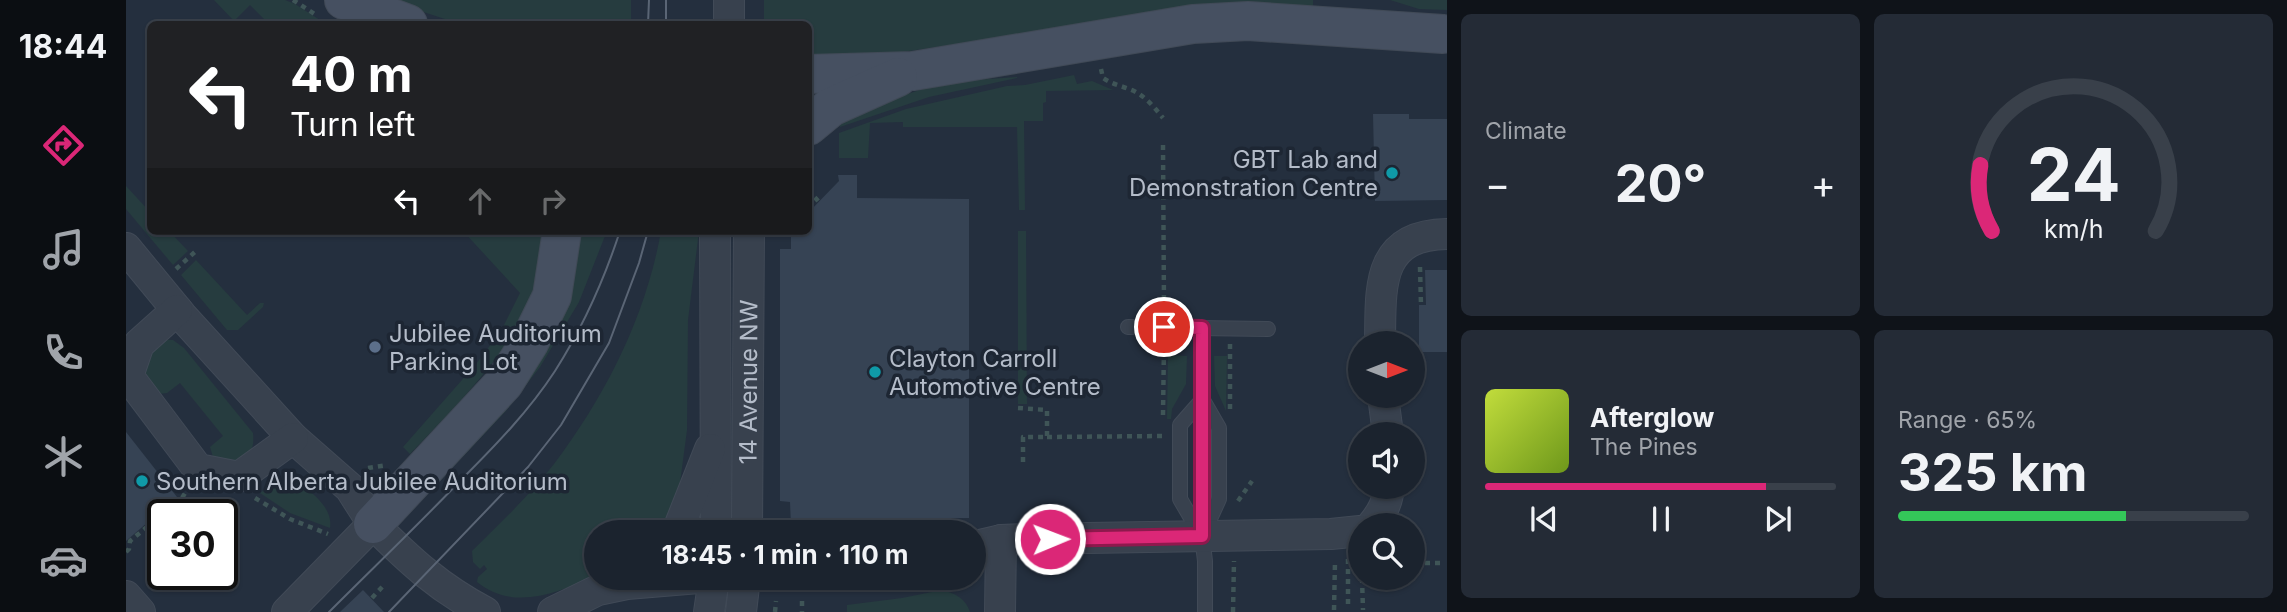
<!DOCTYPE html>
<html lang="en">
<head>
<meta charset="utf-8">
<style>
  body { margin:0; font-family:Inter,sans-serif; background:#242b36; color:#f1f3f6; height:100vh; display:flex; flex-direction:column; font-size:26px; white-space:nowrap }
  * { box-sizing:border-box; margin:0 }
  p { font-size:23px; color:#a0a4aa }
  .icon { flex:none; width:38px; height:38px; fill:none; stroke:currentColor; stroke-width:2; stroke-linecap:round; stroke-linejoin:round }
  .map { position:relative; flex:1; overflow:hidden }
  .sheet { display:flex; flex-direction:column; gap:14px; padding:14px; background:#0f1319; width:840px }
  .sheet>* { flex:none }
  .banner { position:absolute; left:21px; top:21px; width:665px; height:214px; border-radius:10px; box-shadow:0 2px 5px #0004,0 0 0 2px #39404a; background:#202124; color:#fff; overflow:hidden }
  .needle { width:46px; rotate:90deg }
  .buttons { position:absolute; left:1222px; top:331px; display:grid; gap:14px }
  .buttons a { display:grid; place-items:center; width:77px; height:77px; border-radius:50%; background:#1b232e; box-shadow:0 2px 5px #0004,0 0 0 2px #39404a; font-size:35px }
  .speed { position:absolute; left:21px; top:499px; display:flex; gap:14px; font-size:35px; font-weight:700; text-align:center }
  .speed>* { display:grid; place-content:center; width:91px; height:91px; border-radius:50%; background:#1b232e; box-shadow:0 2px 5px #0004,0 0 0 2px #39404a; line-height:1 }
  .speed .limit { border:4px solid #111; border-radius:10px; background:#fff; color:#111 }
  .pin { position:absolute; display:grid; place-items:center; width:60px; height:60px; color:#fff; margin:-30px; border:4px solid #fff; border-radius:50%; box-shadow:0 2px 7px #0007 }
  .me { position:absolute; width:77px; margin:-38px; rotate:89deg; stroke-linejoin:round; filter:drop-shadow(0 0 5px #0008) }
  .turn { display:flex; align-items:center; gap:24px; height:147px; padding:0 28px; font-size:32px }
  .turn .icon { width:91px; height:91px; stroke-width:2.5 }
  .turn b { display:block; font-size:49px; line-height:60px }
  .lanes { display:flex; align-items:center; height:66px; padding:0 28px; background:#0003; justify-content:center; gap:35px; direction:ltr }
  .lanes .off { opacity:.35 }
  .big { font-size:52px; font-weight:700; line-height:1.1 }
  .sheet .tile { flex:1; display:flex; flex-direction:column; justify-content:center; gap:10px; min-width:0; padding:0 24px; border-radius:10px; background:#242b36 }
  .sheet .dial { align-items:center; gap:0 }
  .dial svg { height:182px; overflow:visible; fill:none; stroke:#39404a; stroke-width:7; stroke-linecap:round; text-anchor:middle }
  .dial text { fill:#f1f3f6; stroke:none }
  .song { display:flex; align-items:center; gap:21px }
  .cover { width:84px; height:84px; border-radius:10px; background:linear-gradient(135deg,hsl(70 70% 55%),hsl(80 70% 35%)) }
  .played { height:7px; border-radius:4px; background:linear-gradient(90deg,#db2777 80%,#39404a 80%) }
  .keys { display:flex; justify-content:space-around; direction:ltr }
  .heat { display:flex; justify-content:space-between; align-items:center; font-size:38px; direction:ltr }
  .charge { height:10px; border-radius:5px; background:linear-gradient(90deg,#34c759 65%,#39404a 0) }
  .sheet .tiles { flex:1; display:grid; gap:14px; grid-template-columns:repeat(2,1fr) }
  .trip { position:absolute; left:458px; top:520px; width:402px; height:70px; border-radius:35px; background:#1b232e; box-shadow:0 2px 5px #0004,0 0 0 2px #39404a; font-weight:700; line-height:70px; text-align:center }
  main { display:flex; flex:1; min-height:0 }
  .tabs { display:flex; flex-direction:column; width:126px; justify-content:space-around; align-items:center; background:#0b0e12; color:#a0a4aa }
  .tabs .icon { width:49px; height:49px }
  .tabs .active { color:#db2777 }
  .tabs b { font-size:32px; color:#f1f3f6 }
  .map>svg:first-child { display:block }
</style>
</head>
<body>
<main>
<nav class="tabs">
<b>18:44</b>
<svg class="icon active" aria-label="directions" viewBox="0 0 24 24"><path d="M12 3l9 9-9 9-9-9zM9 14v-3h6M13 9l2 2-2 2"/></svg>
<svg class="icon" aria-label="music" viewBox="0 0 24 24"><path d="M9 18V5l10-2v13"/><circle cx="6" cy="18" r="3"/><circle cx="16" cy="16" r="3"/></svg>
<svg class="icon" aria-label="phone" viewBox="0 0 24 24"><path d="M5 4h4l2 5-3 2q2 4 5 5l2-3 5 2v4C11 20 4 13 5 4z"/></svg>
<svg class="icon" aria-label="climate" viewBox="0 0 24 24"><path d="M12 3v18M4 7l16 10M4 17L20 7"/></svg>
<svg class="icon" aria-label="car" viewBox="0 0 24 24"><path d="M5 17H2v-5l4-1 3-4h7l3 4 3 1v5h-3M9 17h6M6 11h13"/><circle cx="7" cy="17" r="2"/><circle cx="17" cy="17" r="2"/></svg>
</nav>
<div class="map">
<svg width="1321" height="612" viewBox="0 0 1321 612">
  <rect width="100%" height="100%" fill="#242f3e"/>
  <g fill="#263c3f">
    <path d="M 88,0 L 159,0 L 169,4 L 200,24 L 143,24 L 124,5 L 108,21 Z"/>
    <path d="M 261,0 L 505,0 L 505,24 L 334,24 Z"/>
    <path d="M 638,0 L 1187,0 L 1187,10 L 885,36 L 756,55 L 683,61 L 682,24 L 638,24 Z"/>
    <path d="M 1264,0 L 1321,0 L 1321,10 L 1293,9 Z"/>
    <path d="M 948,75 L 951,84 L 966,81 L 987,90 L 920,91 L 920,102 L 917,103 L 917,121 L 898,121 L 899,210 L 893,210 L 891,127 L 777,127 L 777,122 L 744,123 L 742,158 L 713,158 L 713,133 L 780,109 L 881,86 L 899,85 Z"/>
    <path d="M 891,77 L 891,78 L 803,97 L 714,127 L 715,116 L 818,82 Z"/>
    <path d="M 0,186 L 24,212 L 24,231 L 43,231 L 62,251 L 47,265 L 0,209 Z"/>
    <path d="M 337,231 L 417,231 C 417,252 413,275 407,295 C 389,348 323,413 284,454 L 277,447 L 350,364 L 375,331 L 394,293 Z"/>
    <path d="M 450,231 L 481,231 L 453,302 L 414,367 L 380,411 L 294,502 L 286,494 L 343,437 Z"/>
    <path d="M 535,231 L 573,231 L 562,320 L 561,430 L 554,483 L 540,532 L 471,532 L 471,577 C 430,592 389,612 351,582 L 352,577 L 361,569 L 358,565 L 354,569 L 347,562 L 346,551 C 374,523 404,495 428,464 C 480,395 520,316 535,231 Z"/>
    <path d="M 892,231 L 900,231 L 901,404 L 892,404 Z"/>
    <path d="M 70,260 L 121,315 L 134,303 L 138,303 L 137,307 L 112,330 L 101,330 L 55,275 Z"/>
    <path d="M 31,339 L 47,340 L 58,348 L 127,433 C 130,458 115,463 93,463 L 87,457 L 84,447 L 97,436 L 54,383 L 41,393 L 33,394 L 16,373 Z"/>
    <path d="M 1042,355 L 1061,356 L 1060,384 L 1046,409 L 1045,419 L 1041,419 Z"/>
    <path d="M 1088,356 L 1101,356 L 1100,411 L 1089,386 Z"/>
    <path d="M 161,479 C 180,485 208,507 204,528 L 164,513 L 134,493 L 152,480 Z"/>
    <path d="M 816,590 C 829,593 840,599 844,612 L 721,612 L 721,605 L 776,598 Z"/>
  </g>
  <g fill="#364354">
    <path d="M 1247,114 L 1283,114 L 1283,119 L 1321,119 L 1321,200 L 1249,201 Z"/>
    <path d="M 712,175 L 731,175 L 731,198 L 843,199 L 843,518 L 741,518 L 741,525 L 665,526 L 664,502 L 654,501 L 654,249 L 665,249 L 665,231 L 682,231 L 682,213 L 713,181 Z"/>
    <path d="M 1299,270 L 1321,270 L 1321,352 L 1293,352 L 1293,305 L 1300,305 Z"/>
    <path d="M 0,432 L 51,497 L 0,541 Z"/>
    <path d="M 237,590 L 258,612 L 214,612 Z"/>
  </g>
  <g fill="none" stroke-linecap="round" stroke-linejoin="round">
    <defs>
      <g id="service">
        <path d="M 1002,327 L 1142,329"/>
        <path d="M 1076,328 L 1076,536 L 1079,561 L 1079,612"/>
        <path d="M 1078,402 L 1093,428 L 1093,499 L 1078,532"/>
        <path d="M 1075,535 L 1054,499 L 1054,425 L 1076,400"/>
      </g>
      <g id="minor">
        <path d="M 603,0 L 603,24"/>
        <path d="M 589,231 L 590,532"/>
        <path d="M 0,248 L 56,316 L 167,438 L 224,488 L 247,524"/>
        <path d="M 51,310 L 13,344 L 2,376 L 72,469 L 113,477 L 167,438"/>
        <path d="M 1254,343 C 1255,289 1249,235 1321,234"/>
        <path d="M 1257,396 L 1262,434"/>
        <path d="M 1246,525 C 1256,513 1262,502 1263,486"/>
        <path d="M 551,532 L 584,449"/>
        <path id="s1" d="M 621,532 L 623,231"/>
        <path d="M 849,546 L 875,540 L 900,539 L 1205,534 L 1234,531"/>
        <path d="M 0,596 L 14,612"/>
        <path d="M 161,612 L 247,524 C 283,560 313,588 359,612"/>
        <path d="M 427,612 L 472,590 L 501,584 L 573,578"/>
        <path d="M 583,612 L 588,578"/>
        <path d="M 615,612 L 619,578"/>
        <path d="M 874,612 L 875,540"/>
      </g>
      <g id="secondary">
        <path d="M 218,0 L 282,24"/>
        <path d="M 682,74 L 787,71 L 1067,24 L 1122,21 L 1317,34"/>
        <path d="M 682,126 L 705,107 L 772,77"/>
        <path d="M 247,524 L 378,383 L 403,343 L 426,296 L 436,231"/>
      </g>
    </defs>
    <use href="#service" stroke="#414a57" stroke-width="16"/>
    <use href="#minor" stroke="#414a57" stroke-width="32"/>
    <use href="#secondary" stroke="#414a57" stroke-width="40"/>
    <g stroke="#3f5557" stroke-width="4.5" stroke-dasharray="5 5" stroke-linecap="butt">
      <path d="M 167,0 L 190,15"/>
      <path d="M 975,69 L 977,78 C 987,85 997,86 1008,91 C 1020,97 1029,108 1037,118"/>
      <path d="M 1037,145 L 1038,309"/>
      <path d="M 682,190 L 693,202"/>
      <path d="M 1294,267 L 1295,305"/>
      <path d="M 50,269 L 70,251"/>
      <path d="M 1104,344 L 1104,409"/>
      <path d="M 892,408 L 921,410 L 921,437 L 897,437 L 897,465"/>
      <path d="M 1037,415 L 1038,344"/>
      <path d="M 921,437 L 1036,436"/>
      <path d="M 242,468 L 261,465"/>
      <path d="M 129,498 L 164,519 L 202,534"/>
      <path d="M 1112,501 L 1126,481"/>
      <path d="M 710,524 L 710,529 L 747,528 L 749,532"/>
      <path d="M 696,532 L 710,529 L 710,532"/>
      <path d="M 0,552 L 3,549 L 4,541 L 56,498 L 61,490"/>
      <path d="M 1222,559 L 1222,609"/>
      <path d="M 1289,563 L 1317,563"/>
      <path d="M 1236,578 L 1237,610"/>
      <path d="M 246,598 L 257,586"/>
      <path d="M 676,601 L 676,612"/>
      <path d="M 1208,610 L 1209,561"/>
      <path d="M 649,612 L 650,601"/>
      <path d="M 1107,612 L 1108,561"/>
    </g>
    <use href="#service" stroke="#38414e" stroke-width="14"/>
    <use href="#minor" stroke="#38414e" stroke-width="30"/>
    <use href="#secondary" stroke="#465061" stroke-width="38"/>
    <g stroke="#5a6575" stroke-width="2">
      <path d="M 522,24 L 523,0"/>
      <path d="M 540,24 L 540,0"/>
      <path d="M 203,612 C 247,568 292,525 335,480 C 369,446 403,411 429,371 C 457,327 478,280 494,231"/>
      <path d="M 263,612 L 402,467 L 435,425 L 483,343 L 513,263 L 522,231"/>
    </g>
  </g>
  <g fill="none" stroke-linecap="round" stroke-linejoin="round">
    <defs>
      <path id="route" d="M 924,539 L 1076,536 L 1076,328 L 1038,327"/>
    </defs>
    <use href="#route" stroke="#8e194d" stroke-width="18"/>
    <use href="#route" stroke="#db2777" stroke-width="12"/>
  </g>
  <g fill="#0f9aa8" stroke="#1d2633" stroke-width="2.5">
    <circle cx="1266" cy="173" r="7"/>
    <circle cx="749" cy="372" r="7"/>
    <circle cx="16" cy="481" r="7"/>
  </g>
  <circle fill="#5c6f8a" stroke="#1d2633" stroke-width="2.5" cx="249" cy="347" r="7"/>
  <g text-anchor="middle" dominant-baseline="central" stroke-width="7" stroke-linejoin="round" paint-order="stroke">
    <g font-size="24" fill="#b4bcc9" stroke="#1d2633" text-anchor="start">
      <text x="1252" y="159" text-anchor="end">GBT Lab and<tspan x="1252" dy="28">Demonstration Centre</tspan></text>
      <text x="263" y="333">Jubilee Auditorium<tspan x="263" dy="28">Parking Lot</tspan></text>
      <text x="763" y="358">Clayton Carroll<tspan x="763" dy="28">Automotive Centre</tspan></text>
      <text x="30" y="481">Southern Alberta Jubilee Auditorium</text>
    </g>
    <g font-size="24" fill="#b4bcc9" stroke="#1d2633">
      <text stroke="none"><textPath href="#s1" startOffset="150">14 Avenue NW</textPath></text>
    </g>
  </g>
</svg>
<div class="buttons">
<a><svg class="needle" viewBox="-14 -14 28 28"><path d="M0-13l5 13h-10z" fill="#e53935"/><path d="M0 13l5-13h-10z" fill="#a0a4aa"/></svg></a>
<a><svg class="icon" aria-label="sound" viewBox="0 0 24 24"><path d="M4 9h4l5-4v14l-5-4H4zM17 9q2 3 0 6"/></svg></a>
<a><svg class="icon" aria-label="search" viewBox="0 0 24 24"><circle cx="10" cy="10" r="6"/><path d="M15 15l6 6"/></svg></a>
</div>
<div class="speed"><div class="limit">30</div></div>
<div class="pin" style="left:1038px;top:327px;background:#d93025"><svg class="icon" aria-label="arrive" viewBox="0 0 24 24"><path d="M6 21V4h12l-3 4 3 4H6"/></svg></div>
<svg class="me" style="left:924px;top:539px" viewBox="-20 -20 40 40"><circle r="17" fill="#db2777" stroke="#fff" stroke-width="3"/><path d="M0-11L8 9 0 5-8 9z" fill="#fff"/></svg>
<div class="trip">18:45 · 1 min · 110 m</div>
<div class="banner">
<div class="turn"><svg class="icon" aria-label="left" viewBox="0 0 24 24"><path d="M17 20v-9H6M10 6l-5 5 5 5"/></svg><div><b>40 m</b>Turn left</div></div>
<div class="lanes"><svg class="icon" aria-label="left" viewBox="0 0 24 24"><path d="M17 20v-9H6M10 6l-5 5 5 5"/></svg><svg class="icon off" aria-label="ahead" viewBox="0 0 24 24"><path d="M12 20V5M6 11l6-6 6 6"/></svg><svg class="icon off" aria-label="right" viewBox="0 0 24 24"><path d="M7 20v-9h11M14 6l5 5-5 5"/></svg></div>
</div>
</div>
<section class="sheet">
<div class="tiles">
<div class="tile"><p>Climate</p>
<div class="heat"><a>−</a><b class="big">20°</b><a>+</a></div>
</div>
<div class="tile dial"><svg viewBox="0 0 100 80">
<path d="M14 69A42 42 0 1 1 86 69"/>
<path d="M14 69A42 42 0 0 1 9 40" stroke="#db2777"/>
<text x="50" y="56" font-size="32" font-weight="700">24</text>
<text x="50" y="72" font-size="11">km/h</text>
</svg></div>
<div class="tile">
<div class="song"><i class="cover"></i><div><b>Afterglow</b><p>The Pines</p></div></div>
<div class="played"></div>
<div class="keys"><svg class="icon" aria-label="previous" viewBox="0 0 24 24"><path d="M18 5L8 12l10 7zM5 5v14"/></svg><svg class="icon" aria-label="pause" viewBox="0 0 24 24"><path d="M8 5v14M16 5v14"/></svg><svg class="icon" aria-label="next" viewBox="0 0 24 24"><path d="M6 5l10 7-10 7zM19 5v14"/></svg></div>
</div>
<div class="tile"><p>Range · 65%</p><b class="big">325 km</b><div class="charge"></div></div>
</div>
</section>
</main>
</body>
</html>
